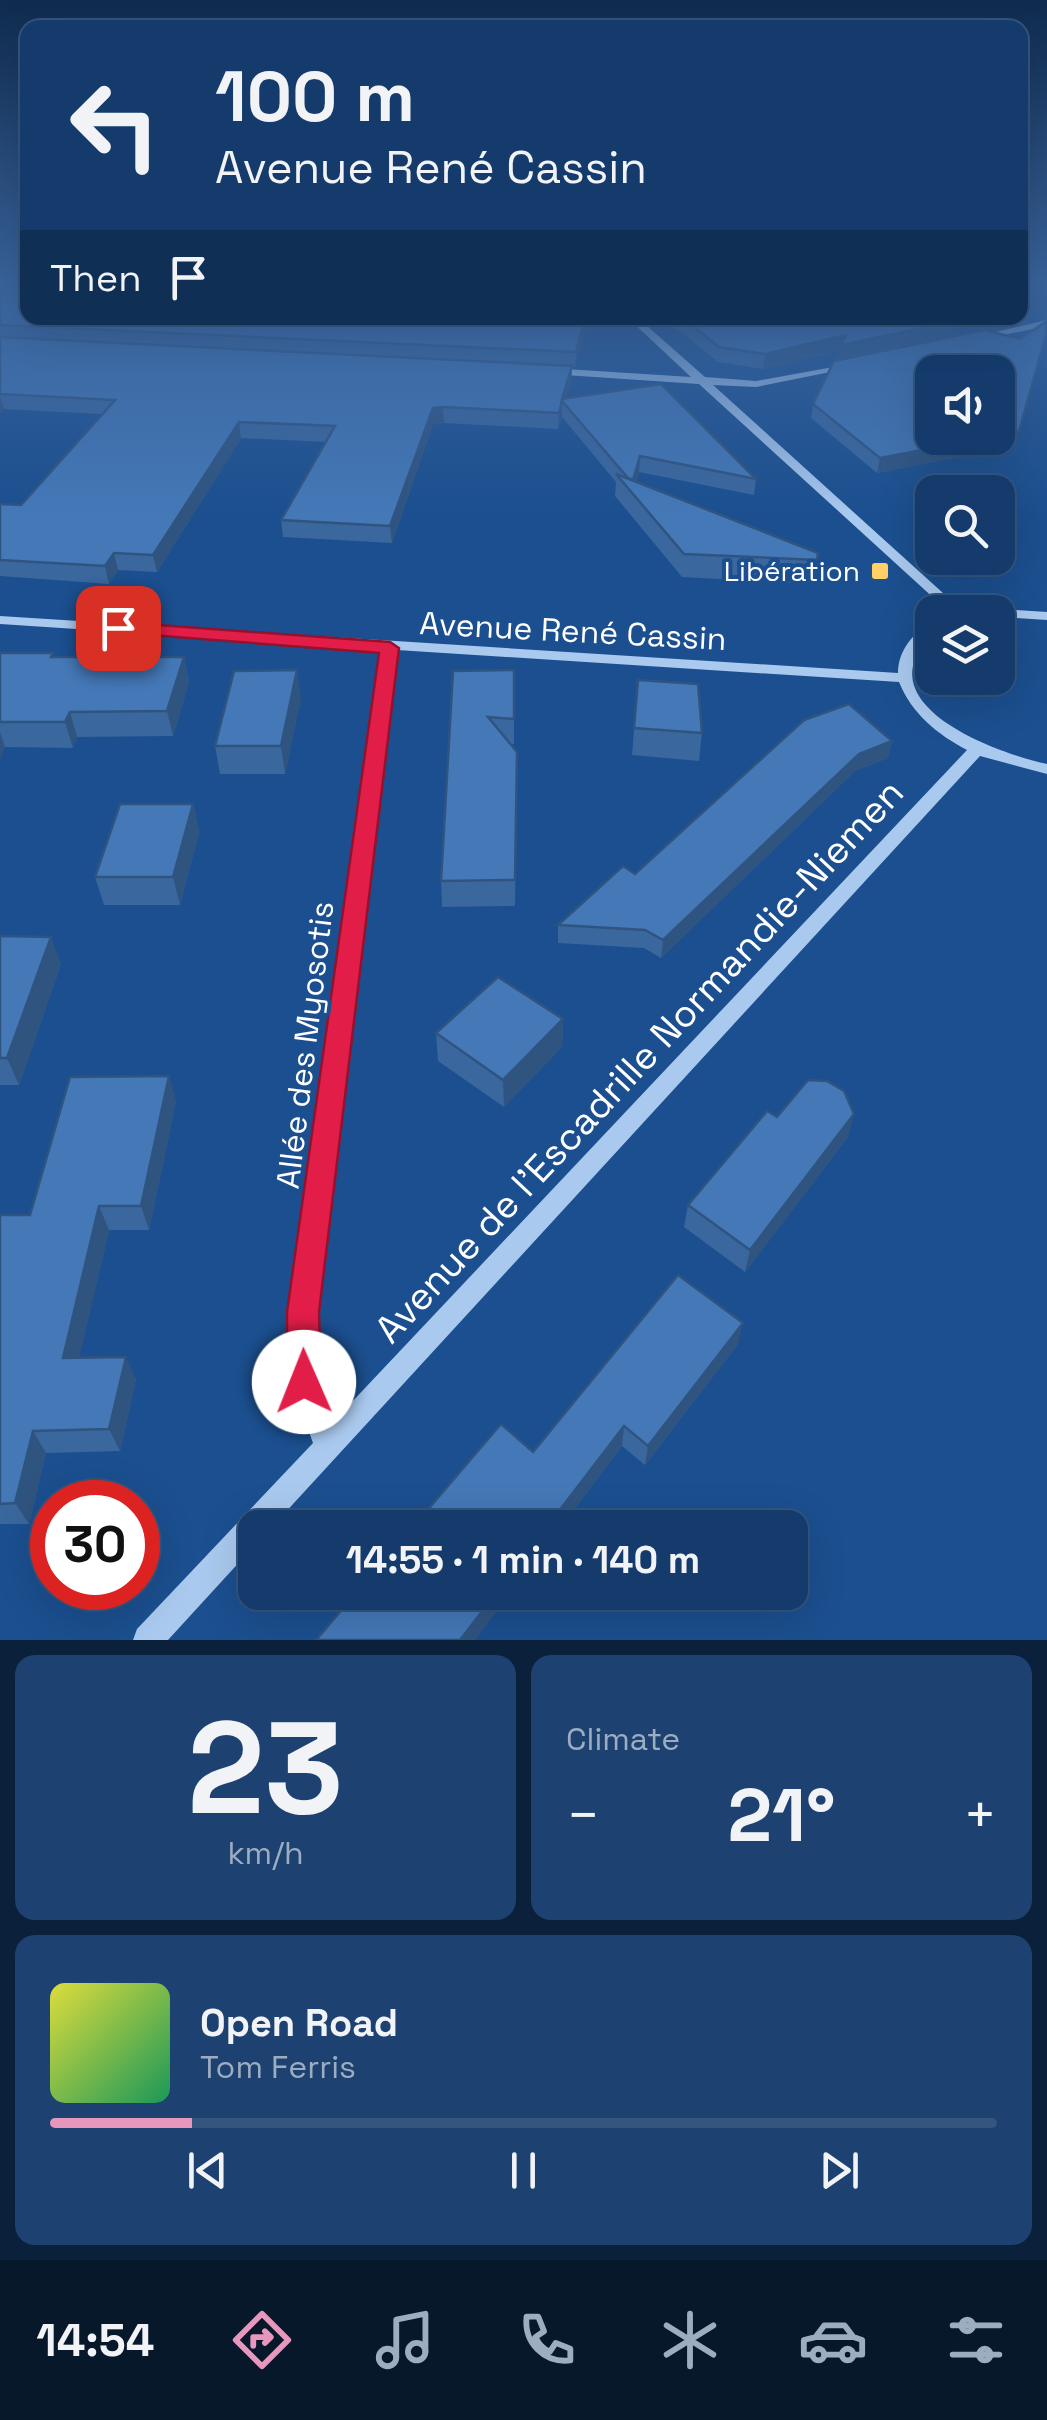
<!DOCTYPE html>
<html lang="en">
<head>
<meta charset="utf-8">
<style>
  body { margin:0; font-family:"Space Grotesk",sans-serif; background:#1d4271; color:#f1f3f6; height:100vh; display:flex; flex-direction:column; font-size:38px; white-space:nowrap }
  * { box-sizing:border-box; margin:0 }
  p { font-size:32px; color:#9dadc1 }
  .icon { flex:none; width:55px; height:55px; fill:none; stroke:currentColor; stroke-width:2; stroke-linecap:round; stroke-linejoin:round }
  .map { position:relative; height:1640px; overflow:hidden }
  .panel { display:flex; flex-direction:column; gap:15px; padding:15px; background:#0b203b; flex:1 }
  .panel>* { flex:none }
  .banner { position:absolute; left:20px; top:20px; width:1008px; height:305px; border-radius:20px; box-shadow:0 10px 40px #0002,0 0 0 2px #33557e; background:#143b6b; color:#f1f3f6; overflow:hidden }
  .tools { position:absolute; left:915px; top:355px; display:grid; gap:20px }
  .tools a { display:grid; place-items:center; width:100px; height:100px; border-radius:20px; background:#143b6b; box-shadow:0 10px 40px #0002,0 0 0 2px #33557e; font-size:50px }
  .speed { position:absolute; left:30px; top:1480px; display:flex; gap:20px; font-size:50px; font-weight:700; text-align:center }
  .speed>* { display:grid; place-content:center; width:130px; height:130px; border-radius:50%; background:#143b6b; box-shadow:0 10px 40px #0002,0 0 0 2px #33557e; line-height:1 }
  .speed .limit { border:15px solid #d22; background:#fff; color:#111 }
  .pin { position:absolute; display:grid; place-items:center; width:85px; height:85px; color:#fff; margin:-42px; border-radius:20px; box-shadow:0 5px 15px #0006 }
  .me { position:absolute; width:110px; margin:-55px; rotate:359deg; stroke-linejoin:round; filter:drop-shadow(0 0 8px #0008) }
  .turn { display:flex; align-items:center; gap:35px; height:210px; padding:0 30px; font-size:45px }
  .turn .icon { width:130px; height:130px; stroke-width:2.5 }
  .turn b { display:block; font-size:70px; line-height:85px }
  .then { display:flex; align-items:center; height:95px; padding:0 30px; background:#0003; gap:20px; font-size:38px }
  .big { font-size:75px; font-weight:700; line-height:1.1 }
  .panel .tile { flex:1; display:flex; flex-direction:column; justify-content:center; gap:15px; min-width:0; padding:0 35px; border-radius:20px; background:#1d4271 }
  .panel .dial { align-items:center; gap:0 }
  .dial b { font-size:130px; line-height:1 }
  .song { display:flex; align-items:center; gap:30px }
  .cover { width:120px; height:120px; border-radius:15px; background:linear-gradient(135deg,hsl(60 70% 55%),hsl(150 70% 35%)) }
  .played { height:10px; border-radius:5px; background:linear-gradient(90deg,#e797bd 15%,#33557e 15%) }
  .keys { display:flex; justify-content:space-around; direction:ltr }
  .heat { display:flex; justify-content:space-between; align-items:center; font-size:55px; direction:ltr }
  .panel .tiles { flex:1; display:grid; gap:15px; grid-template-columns:1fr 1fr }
  .tile:last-child { grid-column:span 2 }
  .trip { position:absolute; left:238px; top:1510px; width:570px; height:100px; border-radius:20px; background:#143b6b; box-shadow:0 10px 40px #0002,0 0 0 2px #33557e; font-weight:700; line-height:100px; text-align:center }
  .tabs { display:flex; height:160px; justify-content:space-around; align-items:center; background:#08182b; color:#9dadc1 }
  .tabs .icon { width:70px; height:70px }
  .tabs .current { color:#e797bd }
  .tabs b { font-size:45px; color:#f1f3f6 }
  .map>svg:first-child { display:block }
</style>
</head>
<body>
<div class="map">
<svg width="1047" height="1640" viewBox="0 0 1047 1640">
  <rect width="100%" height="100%" fill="#1b4f8f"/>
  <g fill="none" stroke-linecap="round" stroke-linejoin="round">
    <g fill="#a9c9ee" fill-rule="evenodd">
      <path d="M 628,318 L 638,318 L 705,377 L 756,381 L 855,363 L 855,367 L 756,387 L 713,385 L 964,612 L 949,612 L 699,384 L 550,374 L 545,371 L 550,368 L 691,377 Z"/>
      <path d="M 1047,320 L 1047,326 L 979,340 L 974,337 Z"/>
      <path d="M 988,608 L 1047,612 L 1047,620 L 998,617 L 998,612 L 981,612 Z"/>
      <path d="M 0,616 L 898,673 C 898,651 913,632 932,623 L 932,635 C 862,704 996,753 1047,764 L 1047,774 L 980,756 L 271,1528 L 255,1528 L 255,1545 L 168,1640 L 133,1640 L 137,1629 L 313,1443 L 291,1382 L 291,1312 L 382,649 L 0,624 ZM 397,650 L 899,682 C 912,714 937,734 967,750 L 332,1423 L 317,1382 L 315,1312 Z"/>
    </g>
  </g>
  <g fill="#3a679d">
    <path d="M 0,285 L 28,318 L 589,318 L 575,367 L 572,367 L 571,381 L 566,399 L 756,479 L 754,495 L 639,472 L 636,482 L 818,553 L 813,584 L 682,577 L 615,496 L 616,482 L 562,417 L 558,429 L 444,423 L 433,424 L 392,543 L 283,537 L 281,520 L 326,442 L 241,438 L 157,572 L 118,570 L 109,584 L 0,576 L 0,504 L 21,505 L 102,414 L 4,409 L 0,413 Z"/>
    <path d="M 664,318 L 956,318 L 947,320 L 955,321 L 952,336 L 840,350 L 763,369 L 718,362 Z"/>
    <path d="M 813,404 L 1015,446 L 877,473 L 811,418 Z"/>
    <path d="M 0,653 L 54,657 L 184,657 L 189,682 L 173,736 L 77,737 L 73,748 L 5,747 L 0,759 Z"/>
    <path d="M 514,670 L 514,744 L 511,744 L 517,752 L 515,906 L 442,907 L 441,881 L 453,671 Z"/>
    <path d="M 638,680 L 702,733 L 699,761 L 632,755 Z"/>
    <path d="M 301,697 L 285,774 L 220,774 L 215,746 Z"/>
    <path d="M 892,741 L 888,758 L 855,771 L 661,958 L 644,948 L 558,943 L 558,925 L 635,874 Z"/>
    <path d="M 193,804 L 199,832 L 180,905 L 104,905 L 95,877 Z"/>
    <path d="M 0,936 L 61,964 L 19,1085 L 0,1085 Z"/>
    <path d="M 563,1019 L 562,1047 L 504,1107 L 438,1061 L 436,1033 Z"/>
    <path d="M 176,1101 L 149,1230 L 109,1230 L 79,1357 L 136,1379 L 120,1451 L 46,1453 L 29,1524 L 0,1524 L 0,1215 L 30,1215 Z"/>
    <path d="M 777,1117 L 848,1137 L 745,1272 L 684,1227 L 688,1205 Z"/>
    <path d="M 738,1344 L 645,1465 L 622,1446 L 560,1528 L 412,1528 L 533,1452 Z"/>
  </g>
  <g fill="#305480">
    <path d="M 1033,285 L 1047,285 L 1047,295 L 1020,302 L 1020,288 Z"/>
    <path d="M 585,318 L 589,318 L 575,367 L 576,352 Z"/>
    <path d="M 955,321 L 952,336 L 839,360 L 840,350 L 763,369 L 765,354 L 846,335 Z"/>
    <path d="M 1047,331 L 1015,446 L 877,473 L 880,458 L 986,438 L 998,438 Z"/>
    <path d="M 572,366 L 571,381 L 565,405 L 562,401 Z"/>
    <path d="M 0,395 L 4,409 L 0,413 Z"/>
    <path d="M 562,401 L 562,417 L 558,429 L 559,413 Z"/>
    <path d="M 443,407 L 444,423 L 433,424 L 392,543 L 390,526 L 433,408 Z"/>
    <path d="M 239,422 L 241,438 L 157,572 L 153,555 Z"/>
    <path d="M 640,456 L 639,472 L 633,493 L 632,483 Z"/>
    <path d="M 114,553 L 118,570 L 109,584 L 105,566 Z"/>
    <path d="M 184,657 L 189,682 L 173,736 L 167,711 Z"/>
    <path d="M 297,670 L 301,697 L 285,774 L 281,746 Z"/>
    <path d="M 70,712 L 77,737 L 73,748 L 65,722 Z"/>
    <path d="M 0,732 L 5,747 L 0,759 Z"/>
    <path d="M 892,741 L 888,758 L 855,771 L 661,958 L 663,940 L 859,754 Z"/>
    <path d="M 193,804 L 199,832 L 180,905 L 173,877 Z"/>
    <path d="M 51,937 L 61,964 L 19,1085 L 7,1058 Z"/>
    <path d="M 563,1019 L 562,1047 L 504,1107 L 503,1080 Z"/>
    <path d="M 169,1076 L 176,1101 L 149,1230 L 141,1206 Z"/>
    <path d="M 854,1114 L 848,1137 L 745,1272 L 750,1250 Z"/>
    <path d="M 99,1206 L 109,1230 L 74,1380 L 63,1358 Z"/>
    <path d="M 743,1323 L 738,1344 L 645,1465 L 648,1446 Z"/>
    <path d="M 126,1357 L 136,1379 L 120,1451 L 109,1429 Z"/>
    <path d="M 624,1426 L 622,1446 L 560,1528 L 546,1528 Z"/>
    <path d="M 33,1431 L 46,1453 L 29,1524 L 15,1503 Z"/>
    <path d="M 497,1592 L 511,1592 L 475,1640 L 460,1640 Z"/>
  </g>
  <g fill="#4478b7" stroke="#305480" stroke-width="2.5">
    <path d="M 0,285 L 28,285 L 28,318 L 585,318 L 576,352 L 0,325 Z"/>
    <path d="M 683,318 L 939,318 L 955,321 L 841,345 L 846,335 L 765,354 L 719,347 Z"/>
    <path d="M 1047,321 L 1047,331 L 1019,431 L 998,435 L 998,372 L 932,372 L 932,438 L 986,438 L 880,458 L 813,404 L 834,361 L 985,330 L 1020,339 Z"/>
    <path d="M 0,337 L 572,366 L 562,399 L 661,384 L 756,479 L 640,456 L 633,480 L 628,478 L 562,401 L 559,413 L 443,407 L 433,408 L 390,526 L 281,520 L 335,426 L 239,422 L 153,555 L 114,553 L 105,566 L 0,560 L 0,504 L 21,505 L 115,400 L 0,394 Z"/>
    <path d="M 616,474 L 818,553 L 817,560 L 684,554 Z"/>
    <path d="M 0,653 L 53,653 L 51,657 L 184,657 L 167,711 L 70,712 L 65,722 L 0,722 Z"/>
    <path d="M 297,670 L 281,746 L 215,746 L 234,671 Z"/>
    <path d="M 514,670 L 514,719 L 488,717 L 517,752 L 515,880 L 441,881 L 453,671 Z"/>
    <path d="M 638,680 L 698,684 L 702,733 L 634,728 Z"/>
    <path d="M 849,704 L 892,741 L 859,754 L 663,940 L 645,930 L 558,925 L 623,866 L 635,874 L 804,720 Z"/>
    <path d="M 120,804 L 193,804 L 173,877 L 95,877 Z"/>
    <path d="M 0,936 L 51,937 L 7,1058 L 0,1058 Z"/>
    <path d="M 498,977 L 563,1019 L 503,1080 L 436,1033 Z"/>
    <path d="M 169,1076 L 141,1206 L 99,1206 L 63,1358 L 126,1357 L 109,1429 L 33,1431 L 15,1503 L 0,1504 L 0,1215 L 30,1215 L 70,1077 Z"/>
    <path d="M 808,1080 L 827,1081 L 844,1091 L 854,1114 L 750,1250 L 688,1205 L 767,1111 L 777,1117 Z"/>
    <path d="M 678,1275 L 743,1323 L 648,1446 L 624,1426 L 546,1528 L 412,1528 L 501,1424 L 533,1452 Z"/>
    <path d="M 357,1592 L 497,1592 L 460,1640 L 316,1640 Z"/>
  </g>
  <linearGradient id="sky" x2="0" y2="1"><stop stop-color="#0f2b4f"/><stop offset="0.55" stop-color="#39639b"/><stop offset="1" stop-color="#39639b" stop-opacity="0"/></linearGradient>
  <rect width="1047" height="515" fill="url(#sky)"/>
  <path fill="#e11d48" stroke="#92132f" stroke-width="2.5" d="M 118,622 L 390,642 L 399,648 L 319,1312 L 321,1382 L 316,1394 L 304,1399 L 292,1394 L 287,1382 L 287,1312 L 379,653 L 111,632 L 111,624 Z"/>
  <rect fill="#ffd166" stroke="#1b4f8f" stroke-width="4" x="870" y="561" width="20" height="20" rx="5"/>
  <g text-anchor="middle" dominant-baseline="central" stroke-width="8" stroke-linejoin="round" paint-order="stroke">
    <g font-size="28" fill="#fff" stroke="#1b4f8f" text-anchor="end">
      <text x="860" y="571">Libération</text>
    </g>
    <g font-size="32" fill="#fff" stroke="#1b4f8f">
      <text transform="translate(573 631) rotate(3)">Avenue René Cassin</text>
      <text transform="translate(305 1045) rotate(-83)">Allée des Myosotis</text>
    </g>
    <g font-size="38" fill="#fff" stroke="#1b4f8f">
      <text transform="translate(639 1061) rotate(-47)">Avenue de l'Escadrille Normandie-Niemen</text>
    </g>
  </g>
</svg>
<div class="tools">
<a><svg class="icon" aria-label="sound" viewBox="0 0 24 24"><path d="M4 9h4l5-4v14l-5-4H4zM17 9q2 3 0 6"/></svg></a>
<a><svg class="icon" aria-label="search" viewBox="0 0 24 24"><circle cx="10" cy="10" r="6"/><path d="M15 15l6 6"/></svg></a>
<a><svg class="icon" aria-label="layers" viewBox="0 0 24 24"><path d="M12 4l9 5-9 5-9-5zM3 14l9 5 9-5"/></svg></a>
</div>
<div class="speed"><div class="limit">30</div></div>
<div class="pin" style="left:118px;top:628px;background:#d93025"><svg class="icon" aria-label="arrive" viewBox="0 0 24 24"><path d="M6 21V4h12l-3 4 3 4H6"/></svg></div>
<svg class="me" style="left:304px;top:1382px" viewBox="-20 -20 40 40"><circle r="19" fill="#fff"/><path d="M0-13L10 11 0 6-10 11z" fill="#e11d48"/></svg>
<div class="trip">14:55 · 1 min · 140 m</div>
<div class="banner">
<div class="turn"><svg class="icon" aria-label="left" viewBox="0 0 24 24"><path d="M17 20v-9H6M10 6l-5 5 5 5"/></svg><div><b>100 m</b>Avenue René Cassin</div></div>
<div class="then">Then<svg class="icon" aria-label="arrive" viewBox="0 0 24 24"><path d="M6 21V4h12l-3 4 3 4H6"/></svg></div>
</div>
</div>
<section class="panel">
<div class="tiles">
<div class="tile dial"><b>23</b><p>km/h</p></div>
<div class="tile"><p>Climate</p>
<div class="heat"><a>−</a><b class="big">21°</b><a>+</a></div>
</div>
<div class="tile">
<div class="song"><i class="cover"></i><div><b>Open Road</b><p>Tom Ferris</p></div></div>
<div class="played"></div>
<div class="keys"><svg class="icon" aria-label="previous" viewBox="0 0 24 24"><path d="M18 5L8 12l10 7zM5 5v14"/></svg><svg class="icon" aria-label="pause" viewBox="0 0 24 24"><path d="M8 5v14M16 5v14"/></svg><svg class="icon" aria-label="next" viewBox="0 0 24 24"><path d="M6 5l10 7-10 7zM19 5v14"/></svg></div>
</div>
</div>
</section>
<nav class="tabs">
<b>14:54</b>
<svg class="icon current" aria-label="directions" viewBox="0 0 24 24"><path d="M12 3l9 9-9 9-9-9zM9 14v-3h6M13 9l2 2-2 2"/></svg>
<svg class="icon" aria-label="music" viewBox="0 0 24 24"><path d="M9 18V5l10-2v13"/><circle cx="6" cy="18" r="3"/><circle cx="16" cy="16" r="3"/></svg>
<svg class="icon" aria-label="phone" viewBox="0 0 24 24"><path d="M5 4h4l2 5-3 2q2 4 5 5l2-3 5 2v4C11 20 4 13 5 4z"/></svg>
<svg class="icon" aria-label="climate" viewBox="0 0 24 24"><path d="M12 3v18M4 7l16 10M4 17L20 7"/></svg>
<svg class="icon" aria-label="car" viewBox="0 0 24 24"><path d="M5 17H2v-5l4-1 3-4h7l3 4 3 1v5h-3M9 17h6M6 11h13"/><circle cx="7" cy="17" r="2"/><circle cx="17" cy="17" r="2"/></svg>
<svg class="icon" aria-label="filters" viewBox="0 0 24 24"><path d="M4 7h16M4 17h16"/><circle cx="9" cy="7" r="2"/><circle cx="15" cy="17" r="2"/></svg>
</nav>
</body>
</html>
